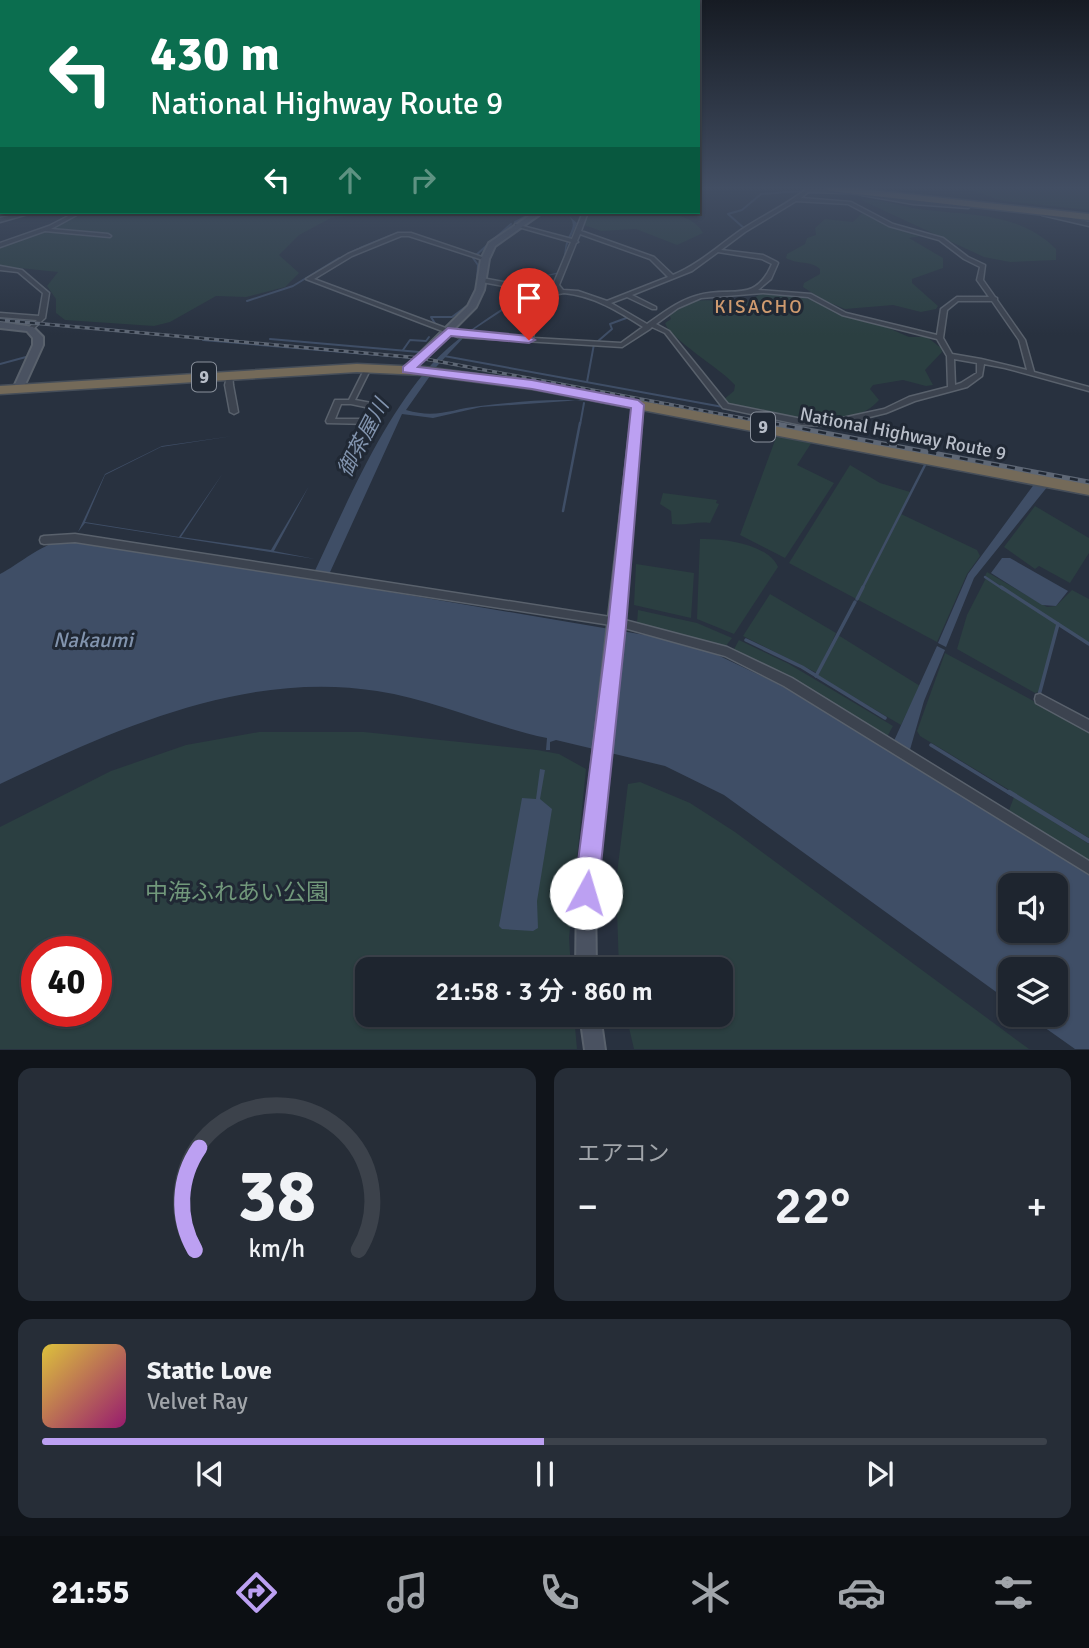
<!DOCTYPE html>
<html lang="ja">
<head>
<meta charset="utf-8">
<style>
  body { margin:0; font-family:Signika,"Noto Sans JP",sans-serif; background:#262d37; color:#f1f3f6; height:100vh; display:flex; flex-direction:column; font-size:26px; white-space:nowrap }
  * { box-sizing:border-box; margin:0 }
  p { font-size:23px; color:#a1a5aa }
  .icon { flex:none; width:38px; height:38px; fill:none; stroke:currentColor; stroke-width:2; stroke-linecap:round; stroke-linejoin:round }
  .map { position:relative; height:1050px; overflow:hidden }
  .panel { display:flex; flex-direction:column; gap:18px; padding:18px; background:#10141a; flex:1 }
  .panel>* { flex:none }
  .hud { position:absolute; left:0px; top:0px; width:700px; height:214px; box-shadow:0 2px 5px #0004,0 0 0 2px #3c424b; background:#0b6e4f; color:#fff; overflow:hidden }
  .controls { position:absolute; left:998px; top:873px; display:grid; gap:14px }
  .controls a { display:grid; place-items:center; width:70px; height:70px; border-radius:14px; background:#1e252f; box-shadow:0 2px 5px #0004,0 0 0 2px #3c424b; font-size:35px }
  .speed { position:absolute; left:21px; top:936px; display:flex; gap:14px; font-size:35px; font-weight:700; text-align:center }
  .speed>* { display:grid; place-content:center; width:91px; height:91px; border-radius:50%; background:#1e252f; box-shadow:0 2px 5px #0004,0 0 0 2px #3c424b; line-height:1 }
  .speed .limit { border:10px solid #d22; background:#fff; color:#111 }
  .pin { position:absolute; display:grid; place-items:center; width:60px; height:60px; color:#fff; margin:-72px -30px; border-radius:50% 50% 50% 0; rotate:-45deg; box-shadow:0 0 7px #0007 }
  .pin .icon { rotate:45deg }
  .me { position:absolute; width:77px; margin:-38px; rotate:6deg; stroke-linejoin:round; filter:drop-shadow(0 0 5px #0008) }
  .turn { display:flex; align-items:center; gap:24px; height:147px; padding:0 35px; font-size:32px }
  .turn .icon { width:91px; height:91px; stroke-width:2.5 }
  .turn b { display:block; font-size:49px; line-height:60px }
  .lanes { display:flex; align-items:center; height:66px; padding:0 35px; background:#0003; justify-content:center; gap:35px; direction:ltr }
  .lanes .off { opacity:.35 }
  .big { font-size:52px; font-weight:600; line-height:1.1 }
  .panel .card { flex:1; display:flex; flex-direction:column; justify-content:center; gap:10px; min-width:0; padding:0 24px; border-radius:14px; background:#262d37 }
  .panel .dial { align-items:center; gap:0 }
  .dial svg { height:182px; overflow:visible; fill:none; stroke:#3c424b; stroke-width:7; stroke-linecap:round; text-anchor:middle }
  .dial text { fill:#f1f3f6; stroke:none }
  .song { display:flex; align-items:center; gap:21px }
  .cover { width:84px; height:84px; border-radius:10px; background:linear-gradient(135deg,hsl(50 70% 55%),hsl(320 70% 35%)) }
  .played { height:7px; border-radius:4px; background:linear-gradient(90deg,#bca0f2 50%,#3c424b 50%) }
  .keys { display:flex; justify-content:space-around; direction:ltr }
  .heat { display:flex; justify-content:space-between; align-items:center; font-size:38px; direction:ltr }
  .panel .tiles { flex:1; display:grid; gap:18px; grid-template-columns:1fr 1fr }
  .card:last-child { grid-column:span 2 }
  .trip { position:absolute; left:355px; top:957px; width:378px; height:70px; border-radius:14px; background:#1e252f; box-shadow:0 2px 5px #0004,0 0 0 2px #3c424b; font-weight:600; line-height:70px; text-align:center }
  .menu { display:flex; height:112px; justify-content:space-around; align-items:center; background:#0c0f13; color:#a1a5aa }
  .menu .icon { width:49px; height:49px }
  .menu .current { color:#bca0f2 }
  .menu b { font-size:32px; color:#f1f3f6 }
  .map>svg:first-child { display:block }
</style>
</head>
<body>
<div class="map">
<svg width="1089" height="1050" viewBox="0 0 1089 1050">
  <rect width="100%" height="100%" fill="#28313f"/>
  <g fill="#2b3f41" fill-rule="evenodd">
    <path d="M 964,188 L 1089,188 L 1089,210 L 1003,201 Z"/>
    <path d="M 861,200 C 880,198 900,206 919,209 C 969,216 1018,211 1056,249 L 1056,260 L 1010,262 L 984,257 Z"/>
    <path d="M 83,212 L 389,212 L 331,218 L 299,235 L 279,255 L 299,273 L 285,287 L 246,297 L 216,296 L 170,322 L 154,326 L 65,320 L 56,313 L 56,299 L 47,286 L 58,272 L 0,266 L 0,247 L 43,232 L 113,236 L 53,229 Z"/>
    <path d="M 588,212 C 618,212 689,203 703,233 L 677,245 L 636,229 L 601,231 L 584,225 Z"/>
    <path d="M 868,213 L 883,222 L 938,238 L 942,242 L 922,236 L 909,238 L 943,258 L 943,268 L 912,279 L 912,283 L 938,306 L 936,309 L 921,312 L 893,305 L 845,309 L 823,300 L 803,287 L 804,283 L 820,274 L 820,269 C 810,260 798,265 786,258 L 787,254 L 805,244 L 807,238 L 816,235 L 815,228 L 825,219 L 853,222 L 861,214 Z"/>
    <path d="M 766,292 L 816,300 L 844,316 L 877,323 L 909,337 L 927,337 L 941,348 L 942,352 L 925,370 L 933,385 L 926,386 L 903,380 L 873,385 L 870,389 L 879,400 C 864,417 842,420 821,422 L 727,404 L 723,400 L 734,391 L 735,385 C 720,368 670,339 665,323 L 671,319 L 669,314 C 695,293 713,302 740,304 C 749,304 757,294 766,292 Z"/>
    <path d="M 777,435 L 812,442 L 797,465 L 834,483 L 785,558 L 740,535 Z"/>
    <path d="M 850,465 L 880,483 L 910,492 L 901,514 L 977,550 L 980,556 L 967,574 L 937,642 L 789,563 Z"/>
    <path d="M 663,493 L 717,500 L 716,503 L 719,504 L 710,523 C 696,521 686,526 672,524 L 671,511 L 660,504 Z"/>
    <path d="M 1035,506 L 1089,538 L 1089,553 L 1070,583 L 1039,566 L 1035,569 L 1004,547 Z"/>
    <path d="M 700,539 C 723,538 768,544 778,567 L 734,634 L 697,619 Z"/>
    <path d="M 636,564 L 694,573 L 691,618 L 634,605 Z"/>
    <path d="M 987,572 L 1047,607 L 1056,606 L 1072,590 L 1089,599 L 1089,643 L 985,576 Z"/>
    <path d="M 986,578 L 1057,624 L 1039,692 L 1035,693 L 957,649 L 967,615 Z"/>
    <path d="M 770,594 L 836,633 L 817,673 L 743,636 Z"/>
    <path d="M 638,610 L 697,623 L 732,638 L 725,647 L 719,648 L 637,623 Z"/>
    <path d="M 838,635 L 920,686 L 901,725 L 818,676 Z"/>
    <path d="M 739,640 L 789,664 L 893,726 L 887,737 L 733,651 Z"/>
    <path d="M 945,653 L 1089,731 L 1089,838 L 920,736 L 917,731 Z"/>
    <path d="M 259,732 L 364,732 L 537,750 L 559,754 L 586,769 L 569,938 L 571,969 L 368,970 L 368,1015 L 574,1015 L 577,1049 L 0,1049 L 0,827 L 111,771 L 186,745 ZM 37,952 L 96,952 L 96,1012 L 37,1012 Z"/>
    <path d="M 640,782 L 690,803 L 735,832 L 1029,1049 L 634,1049 L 626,1015 L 721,1015 L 721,970 L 619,969 L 616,882 L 628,784 Z"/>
    <path d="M 1014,797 L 1089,844 L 1089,864 L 1008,813 Z"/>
  </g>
  <g fill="#3f4e66" fill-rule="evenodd">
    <path d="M 564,212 L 577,223 L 567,246 L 561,273 L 539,278 L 537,288 L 467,334 L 437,366 L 406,410 C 437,419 451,409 480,406 C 531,400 581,395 630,409 L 582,400 L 481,407 L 433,418 L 402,414 L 326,581 L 651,636 L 703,648 L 780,685 L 884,744 L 906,762 L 908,759 L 1089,874 L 1089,1049 L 1075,1049 L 1027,1015 L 1055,1015 L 1055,970 L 1010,970 L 1010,1002 L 724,795 L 665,766 L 556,740 L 550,742 L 550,750 L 546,750 L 547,738 C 490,726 435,700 377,691 C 246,670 115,729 0,784 L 0,574 C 21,564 57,530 78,543 L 311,579 C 345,508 379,424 431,365 C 459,333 499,312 533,288 L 537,277 L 560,272 C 563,263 564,256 565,248 C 567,232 582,225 564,212 ZM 1010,886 L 1055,886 L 1055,931 L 1010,931 Z"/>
    <path d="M 233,436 L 161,447 L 105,475 L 85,522 L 179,537 L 223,473 L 181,537 L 271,550 L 309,486 L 274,551 L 315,559 L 85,523 L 78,532 L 105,474 L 162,446 Z"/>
    <path d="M 1035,483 L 1048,486 L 974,578 L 946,647 L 938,643 L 968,574 Z"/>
    <path d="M 1002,558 L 1010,558 L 1068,591 L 1056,606 L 1042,605 L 991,573 Z"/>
    <path d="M 937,646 L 945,650 L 924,701 L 909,753 L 893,743 Z"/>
    <path d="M 540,769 L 545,770 L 540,799 L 552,809 L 537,901 L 538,928 L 533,931 L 502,929 L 499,926 L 522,798 L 536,799 Z"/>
  </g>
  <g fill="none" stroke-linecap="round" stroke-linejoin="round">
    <g stroke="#3f4e66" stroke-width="2">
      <path d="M 28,214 L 35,212"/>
      <path d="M 515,222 L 533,212"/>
      <path d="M 745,229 L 728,214 L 742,210 L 761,194 L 803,191"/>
      <path d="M 360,248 L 392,235"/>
      <path d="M 475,256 L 511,224"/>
      <path d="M 341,258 L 358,249"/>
      <path d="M 473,258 L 478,265 L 477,282"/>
      <path d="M 247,301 L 293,286 L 339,258"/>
      <path d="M 436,325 L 431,317 L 452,317 L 468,305"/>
      <path d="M 270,339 L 419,352"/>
      <path d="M 203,340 L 413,358"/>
      <path d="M 597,342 L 612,329 L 610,324 L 629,317"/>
      <path d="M 403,350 L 410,340 L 426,341 L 429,337"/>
      <path d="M 444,356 L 723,407"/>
      <path d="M 0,364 L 26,357"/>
      <path d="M 587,382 L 594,344"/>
      <path d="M 580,425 L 584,403"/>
    </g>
    <g stroke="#3f4e66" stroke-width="2.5">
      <path d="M 563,511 L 580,423"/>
      <path d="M 985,577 L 1003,589"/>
      <path d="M 862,589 L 925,465"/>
    </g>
    <g stroke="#3f4e66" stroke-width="3.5">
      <path d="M 1001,587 L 1089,644"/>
      <path d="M 857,599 L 863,587"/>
      <path d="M 746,640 L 802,667 L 885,718"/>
      <path d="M 816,676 L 855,602"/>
      <path d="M 1039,695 L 1058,624"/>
      <path d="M 931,745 L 1011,794"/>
    </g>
    <path stroke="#3f4e66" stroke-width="4.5" d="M 1009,792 L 1089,841"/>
    <defs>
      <g id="street">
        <path d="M 805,190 L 848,191 L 848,192 L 846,193 L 808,192 L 801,198 L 851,202 L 893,224 L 943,238 L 968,257 L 985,265 L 983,280 L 995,297 L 997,298 L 997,300 L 1025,340 L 1034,372 L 1089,387 L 1089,391 L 1005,368 L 984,364 L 982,376 L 967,387 L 915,401 L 886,413 L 833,426 L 802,425 L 723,408 L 665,333 L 652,327 L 650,329 L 622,347 L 458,337 L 306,279 L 348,254 L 398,233 L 411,233 L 488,259 L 483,260 L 409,236 L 401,236 L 352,256 L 314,279 L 459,333 L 526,337 L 530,323 L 547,294 L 482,282 L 479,280 L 482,278 L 551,291 L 557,290 L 553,285 L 571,242 L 515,226 L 515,224 L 572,239 L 583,212 L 588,212 L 581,231 L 654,257 L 673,275 C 699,264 718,246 741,230 C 762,216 786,205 805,190 ZM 796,201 L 848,204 L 889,226 L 939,240 L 964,259 L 980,267 L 977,280 L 989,297 L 957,297 L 941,309 L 937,335 L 846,313 L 811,294 L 758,290 L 771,279 L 778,263 L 777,262 L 763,255 L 721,250 L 745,232 ZM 580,234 L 650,259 L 668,277 L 607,301 L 578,291 L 563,290 L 559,285 L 576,243 L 578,242 L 577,241 ZM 718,252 L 762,259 L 772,264 C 755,304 731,286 699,295 C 679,300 663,313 647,324 L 611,303 L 627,297 L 652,309 L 656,309 L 656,307 L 632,295 L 692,271 ZM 564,293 C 594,296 618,311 643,327 L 621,343 L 533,338 L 536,323 L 553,295 ZM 763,293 L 808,297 L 842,315 L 937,339 L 947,356 L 948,387 L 909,397 L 884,409 L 833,420 L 802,419 L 728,404 L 669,331 L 656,324 L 678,308 L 701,298 ZM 958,301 L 992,301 L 1019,340 L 1027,370 L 981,359 L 952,354 L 943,338 L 947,310 ZM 954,359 L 977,363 L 977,373 L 961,383 L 955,385 Z"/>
        <path d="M 864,193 L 913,200 L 968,204 L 971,206 L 968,208 L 913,204 L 862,195 L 862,194 Z"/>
        <rect x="0" y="198" width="2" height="2"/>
        <path d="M 27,212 L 35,212 L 0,222 L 0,218 Z"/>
        <path d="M 76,212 L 82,212 L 51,229 L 108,234 L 111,236 L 110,237 L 45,231 L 0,247 L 0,243 L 49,226 Z"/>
        <path d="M 1044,212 L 1089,222 L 1089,226 L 1042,215 L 1041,214 Z"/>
        <path d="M 0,266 L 22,270 L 49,293 L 45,318 L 32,330 L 28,330 L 27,329 L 37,320 L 0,317 L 0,313 L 39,316 L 43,293 L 18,272 L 0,270 Z"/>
        <path d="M 366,366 L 370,366 L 371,368 L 355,400 L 377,404 L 378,406 L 372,424 L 327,423 L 326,421 L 335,400 L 349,400 ZM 341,404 L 351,404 L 370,408 L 366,419 L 335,419 Z"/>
        <path d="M 228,373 L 232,373 L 233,385 L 238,412 L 234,414 L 230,412 L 225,385 Z"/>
        <path d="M 75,534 L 617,618 L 727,647 L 792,678 L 1089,861 L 1089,874 L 784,686 L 725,656 L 617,626 L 75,542 L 44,544 L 41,543 L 40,540 L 41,537 L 44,536 Z"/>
        <path d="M 1040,694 L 1089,720 L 1089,732 L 1036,703 L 1035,699 L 1036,695 Z"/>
      </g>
      <g id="secondary">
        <path d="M 535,212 L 543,212 L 495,246 L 489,259 L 484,290 L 476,307 L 411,372 L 405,372 L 405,368 L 468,306 L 476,290 L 481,259 L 489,243 Z"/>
        <path d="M 0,322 L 33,327 L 43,337 L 43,345 L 22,391 L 14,391 L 13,389 L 33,345 L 33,338 L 27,331 L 0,328 Z"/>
        <path d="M 638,402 L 643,405 L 595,893 L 596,970 L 576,970 L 577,893 L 633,405 Z"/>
        <path d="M 580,1015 L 600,1015 L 605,1050 L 585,1050 Z"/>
      </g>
      <g id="highway">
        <path d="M 826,188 L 852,188 L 1089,214 L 1089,220 L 830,191 Z"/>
        <rect x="0" y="191" width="2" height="6"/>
        <path d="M 357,364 L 424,367 L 532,381 L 1089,483 L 1089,495 L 532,389 L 424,375 L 357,372 L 0,394 L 0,386 Z"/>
      </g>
    </defs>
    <use href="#street" stroke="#59616c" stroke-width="3"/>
    <use href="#secondary" stroke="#59616c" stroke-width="4"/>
    <use href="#highway" stroke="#464e59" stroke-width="3"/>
    <use href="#street" fill="#3c434f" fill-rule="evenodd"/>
    <use href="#secondary" fill="#4a5261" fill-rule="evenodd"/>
    <use href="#highway" fill="#746a59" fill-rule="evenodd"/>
    <defs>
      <path id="rail-far1" d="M 0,320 L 420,358 L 780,425"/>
      <path id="rail" d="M 771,423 L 1089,482"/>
    </defs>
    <use href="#rail-far1" stroke="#5e6775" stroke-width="3.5"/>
    <use href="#rail" stroke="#5e6775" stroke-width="5"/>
    <use href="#rail-far1" stroke="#202834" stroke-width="2" stroke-dasharray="5" stroke-linecap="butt"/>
    <use href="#rail" stroke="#202834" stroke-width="2.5" stroke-dasharray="8" stroke-linecap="butt"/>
  </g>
  <linearGradient id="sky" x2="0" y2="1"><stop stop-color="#161b23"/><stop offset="0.56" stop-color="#424e63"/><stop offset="1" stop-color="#424e63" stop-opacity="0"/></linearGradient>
  <rect width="1089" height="335" fill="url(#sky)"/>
  <path fill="#bca0f2" stroke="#7a689d" stroke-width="2" d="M 448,328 L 529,336 L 535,340 L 529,343 L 451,336 L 418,367 L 532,380 L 638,400 L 644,405 L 626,626 L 598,893 L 594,901 L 586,905 L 578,901 L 574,893 L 608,626 L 631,408 L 532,389 L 403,372 L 403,367 Z"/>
  <g text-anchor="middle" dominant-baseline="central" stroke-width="6" stroke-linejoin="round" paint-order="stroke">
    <g fill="#202834" stroke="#8a919c" stroke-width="2">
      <rect x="192" y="362.5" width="24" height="29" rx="5"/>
      <rect x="751" y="412.5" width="24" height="29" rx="5"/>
    </g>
    <g font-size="18" font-weight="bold" fill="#b8bec9">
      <text x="204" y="377">9</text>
      <text x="763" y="427">9</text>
    </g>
    <g font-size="19" letter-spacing="2" fill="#ce9a6f" stroke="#202834">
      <text x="759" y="307">KISACHO</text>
    </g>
    <g font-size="19" fill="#b8bec9" stroke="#202834">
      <text transform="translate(903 434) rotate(11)">National Highway Route 9</text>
    </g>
    <g font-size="21" font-style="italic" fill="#8294ae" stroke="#202834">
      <text transform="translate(363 438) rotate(-62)">御茶屋川</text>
      <text x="93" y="640">Nakaumi</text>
    </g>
    <g font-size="23" fill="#71987b" stroke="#202834">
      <text x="237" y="892">中海ふれあい公園</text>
    </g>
  </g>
</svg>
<div class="controls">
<a><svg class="icon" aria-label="sound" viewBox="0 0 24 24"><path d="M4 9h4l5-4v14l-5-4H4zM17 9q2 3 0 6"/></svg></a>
<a><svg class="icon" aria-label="layers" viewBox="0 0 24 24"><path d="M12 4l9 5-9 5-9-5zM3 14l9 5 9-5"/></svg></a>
</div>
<div class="speed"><div class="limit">40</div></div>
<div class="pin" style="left:529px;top:340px;background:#d93025"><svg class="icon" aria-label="arrive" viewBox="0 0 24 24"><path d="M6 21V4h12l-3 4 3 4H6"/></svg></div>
<svg class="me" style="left:586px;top:893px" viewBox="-20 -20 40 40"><circle r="19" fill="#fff"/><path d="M0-13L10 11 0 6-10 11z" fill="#bca0f2"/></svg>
<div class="trip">21:58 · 3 分 · 860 m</div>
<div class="hud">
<div class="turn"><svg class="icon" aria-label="left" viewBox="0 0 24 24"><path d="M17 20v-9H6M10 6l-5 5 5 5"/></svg><div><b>430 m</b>National Highway Route 9</div></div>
<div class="lanes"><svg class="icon" aria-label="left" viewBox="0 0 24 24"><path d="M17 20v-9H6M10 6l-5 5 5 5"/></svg><svg class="icon off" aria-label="ahead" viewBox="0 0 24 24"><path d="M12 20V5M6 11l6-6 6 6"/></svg><svg class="icon off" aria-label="right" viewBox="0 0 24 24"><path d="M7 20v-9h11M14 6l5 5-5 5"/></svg></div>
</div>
</div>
<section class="panel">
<div class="tiles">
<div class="card dial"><svg viewBox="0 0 100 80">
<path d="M14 69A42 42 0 1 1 86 69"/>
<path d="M14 69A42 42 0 0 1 16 24" stroke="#bca0f2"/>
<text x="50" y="56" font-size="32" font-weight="700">38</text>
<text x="50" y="72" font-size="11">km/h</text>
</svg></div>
<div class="card"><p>エアコン</p>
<div class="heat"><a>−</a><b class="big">22°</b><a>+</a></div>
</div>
<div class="card">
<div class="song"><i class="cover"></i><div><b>Static Love</b><p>Velvet Ray</p></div></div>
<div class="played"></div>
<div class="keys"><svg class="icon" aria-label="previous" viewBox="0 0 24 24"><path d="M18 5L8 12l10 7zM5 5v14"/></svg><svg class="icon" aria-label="pause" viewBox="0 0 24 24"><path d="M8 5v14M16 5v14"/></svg><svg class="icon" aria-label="next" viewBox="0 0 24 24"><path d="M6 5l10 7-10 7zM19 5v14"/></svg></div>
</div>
</div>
</section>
<nav class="menu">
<b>21:55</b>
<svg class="icon current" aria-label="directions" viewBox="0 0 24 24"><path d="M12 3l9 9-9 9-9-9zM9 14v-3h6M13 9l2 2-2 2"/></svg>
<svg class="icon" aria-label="music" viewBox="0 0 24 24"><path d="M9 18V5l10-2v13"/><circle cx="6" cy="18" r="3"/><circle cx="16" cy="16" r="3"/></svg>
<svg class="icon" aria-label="phone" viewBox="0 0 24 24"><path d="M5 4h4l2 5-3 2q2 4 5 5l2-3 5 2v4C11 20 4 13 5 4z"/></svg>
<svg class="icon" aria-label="climate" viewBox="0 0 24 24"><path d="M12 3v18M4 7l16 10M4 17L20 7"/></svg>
<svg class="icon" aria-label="car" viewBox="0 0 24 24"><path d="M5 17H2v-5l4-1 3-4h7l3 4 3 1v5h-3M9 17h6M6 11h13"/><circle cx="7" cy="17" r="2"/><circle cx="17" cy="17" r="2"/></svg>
<svg class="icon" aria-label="filters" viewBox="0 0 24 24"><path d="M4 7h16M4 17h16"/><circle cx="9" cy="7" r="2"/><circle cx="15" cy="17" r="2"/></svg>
</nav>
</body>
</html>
